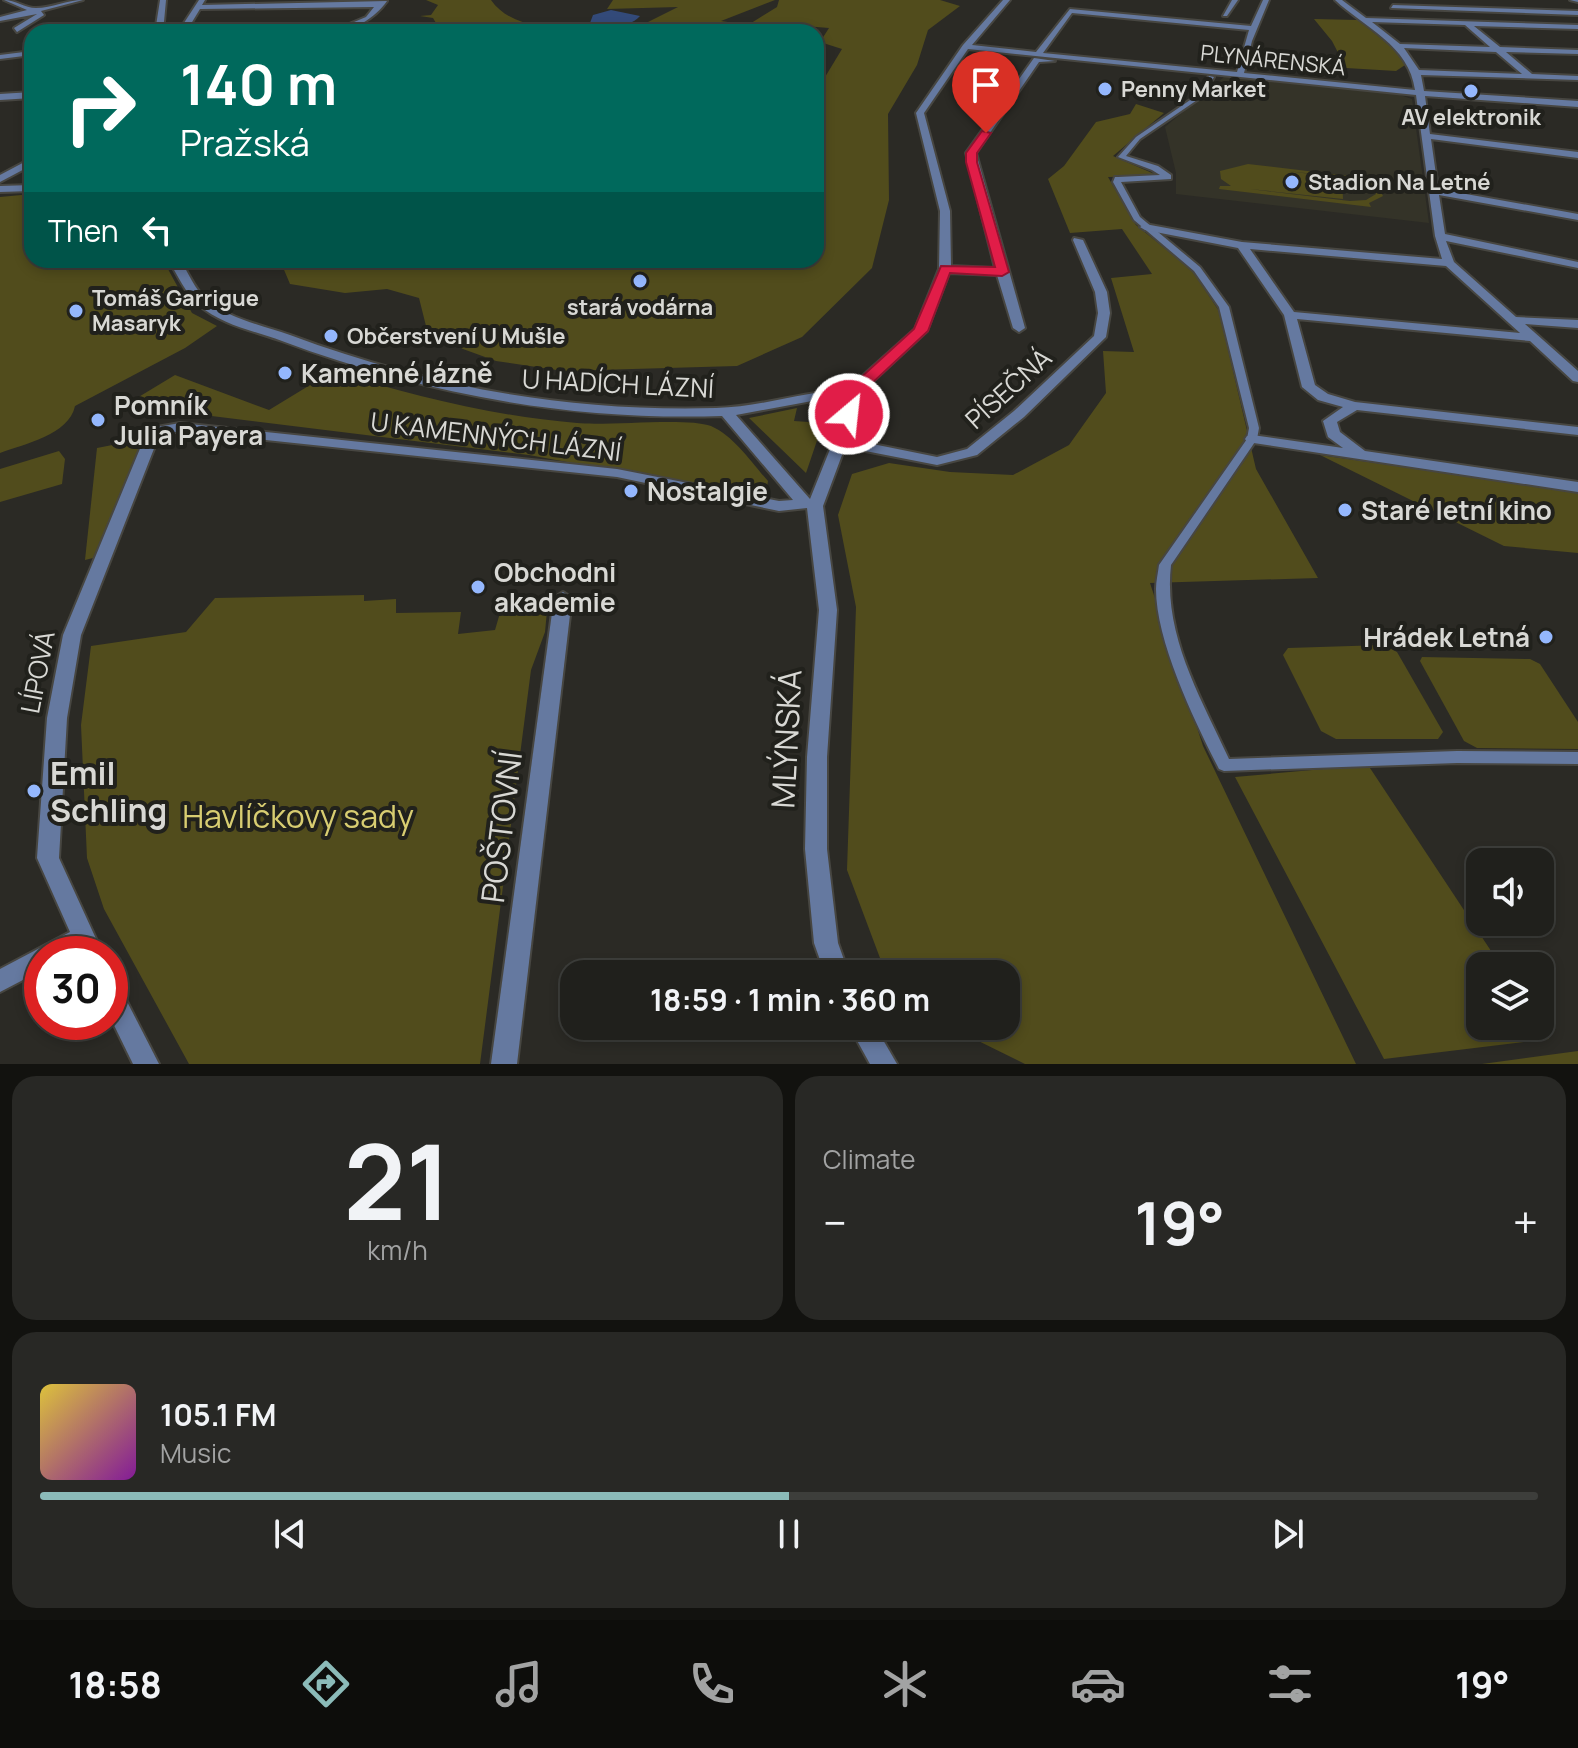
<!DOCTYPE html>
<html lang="en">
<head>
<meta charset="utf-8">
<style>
  body { margin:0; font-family:Manrope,sans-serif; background:#282825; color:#f1f3f6; height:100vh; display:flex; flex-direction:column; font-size:30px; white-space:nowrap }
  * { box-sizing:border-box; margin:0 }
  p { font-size:26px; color:#a2a3a3 }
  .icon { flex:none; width:44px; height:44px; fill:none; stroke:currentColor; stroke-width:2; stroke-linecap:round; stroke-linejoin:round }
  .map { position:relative; height:1064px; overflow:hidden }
  .details { display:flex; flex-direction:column; gap:12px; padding:12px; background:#12120f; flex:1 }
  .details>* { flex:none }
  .top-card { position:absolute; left:24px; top:24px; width:800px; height:244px; border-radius:24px; box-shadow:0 4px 12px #0003,0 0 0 2px #3d3e3b; background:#00695c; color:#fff; overflow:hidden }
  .fabs { position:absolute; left:1466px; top:848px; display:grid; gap:16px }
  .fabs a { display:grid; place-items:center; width:88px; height:88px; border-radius:16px; background:#20201c; box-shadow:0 4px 12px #0003,0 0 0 2px #3d3e3b; font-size:40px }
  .speed { position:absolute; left:24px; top:936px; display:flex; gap:16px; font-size:40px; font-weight:700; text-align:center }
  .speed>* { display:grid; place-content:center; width:104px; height:104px; border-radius:50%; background:#20201c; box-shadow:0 4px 12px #0003,0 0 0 2px #3d3e3b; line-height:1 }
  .speed .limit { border:12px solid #d22; background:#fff; color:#111 }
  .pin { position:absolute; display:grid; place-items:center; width:68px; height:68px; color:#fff; margin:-82px -34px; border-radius:50% 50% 50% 0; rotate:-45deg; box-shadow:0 0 8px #0007 }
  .pin .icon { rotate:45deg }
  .me { position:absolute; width:88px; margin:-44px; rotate:28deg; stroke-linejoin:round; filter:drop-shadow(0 0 6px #0008) }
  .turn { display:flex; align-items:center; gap:28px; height:168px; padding:0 24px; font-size:36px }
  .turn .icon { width:104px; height:104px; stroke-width:2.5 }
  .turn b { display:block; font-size:56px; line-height:68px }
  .then { display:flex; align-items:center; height:76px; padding:0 24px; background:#0003; gap:16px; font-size:30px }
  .big { font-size:60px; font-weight:700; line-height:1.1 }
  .details .widget { flex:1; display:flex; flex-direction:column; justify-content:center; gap:12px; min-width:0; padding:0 28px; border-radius:24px; background:#282825 }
  .details .dial { align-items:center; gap:0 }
  .dial b { font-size:104px; line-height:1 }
  .song { display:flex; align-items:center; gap:24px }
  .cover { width:96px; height:96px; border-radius:12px; background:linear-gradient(135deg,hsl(50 70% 55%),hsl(290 70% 35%)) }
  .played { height:8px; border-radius:4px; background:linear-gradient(90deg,#8bbbb9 50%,#3d3e3b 50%) }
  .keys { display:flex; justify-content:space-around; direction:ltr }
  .heat { display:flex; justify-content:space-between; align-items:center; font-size:44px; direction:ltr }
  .details .tiles { flex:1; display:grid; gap:12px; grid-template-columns:1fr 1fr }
  .widget:last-child { grid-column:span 2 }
  .trip { position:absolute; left:560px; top:960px; width:460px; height:80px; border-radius:24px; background:#20201c; box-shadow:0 4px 12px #0003,0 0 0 2px #3d3e3b; font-weight:700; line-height:80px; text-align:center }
  .tab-bar { display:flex; height:128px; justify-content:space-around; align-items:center; background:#0d0d0b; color:#a2a3a3 }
  .tab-bar .icon { width:56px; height:56px }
  .tab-bar .selected { color:#8bbbb9 }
  .tab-bar b { font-size:36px; color:#f1f3f6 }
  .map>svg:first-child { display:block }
</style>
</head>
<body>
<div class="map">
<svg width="1578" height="1064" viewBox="0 0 1578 1064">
  <rect width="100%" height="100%" fill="#2b2a25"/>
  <path fill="#343328" d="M 1224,77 L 1397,94 L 1412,99 L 1429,223 L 1176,194 L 1176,173 L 1165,127 Z"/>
  <g fill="#514c1c" fill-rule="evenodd">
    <path d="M 426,0 L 491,0 C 509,26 545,27 574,32 L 478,32 L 436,23 L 433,18 L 420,16 L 431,15 L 438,5 Z"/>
    <path d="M 613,0 L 775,0 L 721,21 L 748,25 L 777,7 L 779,0 L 940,0 L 960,6 L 928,30 L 917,65 L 888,114 L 889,200 L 872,268 L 802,337 L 737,366 L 563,371 L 496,361 L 463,349 L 427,330 L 419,298 L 387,289 L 345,293 L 290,284 L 282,265 L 269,260 L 816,260 L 816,92 L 842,49 L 820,42 L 829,28 L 792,25 L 786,32 L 718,32 L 707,29 L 713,22 L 665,31 L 646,23 L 678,7 L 607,9 Z"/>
    <path d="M 1314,19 L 1358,20 L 1396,50 L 1405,65 L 1396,71 L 1346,68 L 1332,41 Z"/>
    <path d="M 1136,104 L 1164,113 L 1113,156 L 1159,176 L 1108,177 L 1136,225 L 1192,270 L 1219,311 L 1256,469 L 1318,578 L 1150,583 L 1203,746 L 1356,1064 L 1025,1064 L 948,1026 L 1006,1026 L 1006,974 L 886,974 L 847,870 L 856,607 L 838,515 L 852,474 L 889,463 L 950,472 L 1013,475 L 1069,445 L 1106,393 L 1103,351 L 1134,352 L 1111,278 L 1152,274 L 1122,229 L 1070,233 L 1048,179 L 1064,166 L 1096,122 L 1130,114 Z"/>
    <path d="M 1248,164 L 1349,176 L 1378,186 L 1383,196 L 1369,203 L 1371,207 L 1219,189 L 1220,186 L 1231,186 L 1221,179 L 1220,171 ZM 1287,171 L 1351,178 L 1374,188 L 1376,194 L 1366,200 L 1350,201 L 1250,189 L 1343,199 L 1342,178 Z"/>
    <path d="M 32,194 L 32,260 L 163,260 L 192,313 L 217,326 L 185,348 L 75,406 C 69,435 24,444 0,453 L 0,197 Z"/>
    <path d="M 333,371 C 413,396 493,416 577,423 C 608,426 688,417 711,426 C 734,436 751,462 768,481 L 767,487 L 758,493 L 740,494 L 529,455 L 139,407 L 132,401 L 175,375 L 269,410 Z"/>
    <path d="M 797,408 L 794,421 L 823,423 L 806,473 L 749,418 Z"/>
    <path d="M 143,439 L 142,447 L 93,558 L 85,560 L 97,448 Z"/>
    <path d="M 59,451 L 65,459 L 62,484 L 0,502 L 0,469 Z"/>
    <path d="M 1320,455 L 1578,492 L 1578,553 L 1504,546 Z"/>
    <path d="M 364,595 L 364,601 L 396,599 L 396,613 L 461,612 L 458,634 L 495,630 L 500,613 L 547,611 L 545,632 L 531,670 L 480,1064 L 189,1064 L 104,909 L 87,858 L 81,725 L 91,646 L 186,632 L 215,598 Z"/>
    <path d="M 1383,645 L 1397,652 L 1443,732 L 1438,739 L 1336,739 L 1321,731 L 1283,655 L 1288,648 Z"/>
    <path d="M 1422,657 L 1530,659 L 1540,664 L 1578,722 L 1578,749 L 1477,748 L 1464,741 L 1420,661 Z"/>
    <path d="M 1368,765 L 1501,966 L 1480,966 L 1480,1026 L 1540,1025 L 1549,1039 L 1384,1059 L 1235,777 Z"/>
    <path d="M 1578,1051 L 1578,1064 L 1482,1064 Z"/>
  </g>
  <path fill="#334a79" d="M 611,10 L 640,16 C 630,28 604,28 590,23 L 593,15 Z"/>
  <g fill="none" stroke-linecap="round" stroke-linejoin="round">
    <defs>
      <path id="pedestrian" d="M 1209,76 L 1214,77 L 1203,96 L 1140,139 L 1126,156 L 1158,166 L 1171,175 L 1171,179 L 1121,182 L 1140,217 L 1200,267 L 1229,307 L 1259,428 L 1257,439 L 1171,565 C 1163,635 1201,698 1229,759 L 1457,751 L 1578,752 L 1578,764 L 1457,763 L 1224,771 L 1219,769 C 1195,722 1156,642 1156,589 C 1156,581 1158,573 1159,565 L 1247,439 L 1249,428 L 1219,307 L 1194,271 L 1134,220 L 1113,182 L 1115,177 L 1118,177 L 1160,175 L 1152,170 L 1118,157 L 1136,137 L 1199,94 Z"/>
      <g id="minor">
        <path d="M 4,0 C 15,0 25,8 36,8 C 52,8 67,0 83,0 L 41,11 L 44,15 L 17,32 L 14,28 L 37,14 L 0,21 L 0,17 L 27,10 Z"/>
        <path d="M 160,0 L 166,0 L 163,32 L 155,32 Z"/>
        <path d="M 199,0 L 205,0 L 202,5 L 387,1 C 375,18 353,32 330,32 L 366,17 L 374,7 L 200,9 L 186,32 L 178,32 Z"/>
        <path d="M 1003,0 L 1010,0 L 972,45 L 1036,52 L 1070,9 L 1251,26 L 1263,0 L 1269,0 L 1252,41 L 1244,73 L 1415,90 C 1409,45 1365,28 1335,0 L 1342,0 L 1366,18 L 1578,25 L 1578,29 L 1474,26 L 1500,47 L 1578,50 L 1578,54 L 1506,52 L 1532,74 L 1578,76 L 1578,80 L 1421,75 L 1424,91 L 1578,101 L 1578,107 L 1425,96 L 1430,134 L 1578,152 L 1578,158 L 1431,139 L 1438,189 L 1578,214 L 1578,220 L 1439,195 L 1445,234 L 1578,262 L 1578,268 L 1446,241 L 1454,262 L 1516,317 L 1578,320 L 1578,328 L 1525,324 L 1578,371 L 1578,382 L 1573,381 L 1530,341 L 1297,319 L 1315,385 L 1328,394 L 1355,402 L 1578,427 L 1578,435 L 1357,410 L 1337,422 L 1340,432 L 1365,451 L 1578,482 L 1578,492 L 1247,442 L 1245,439 L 1247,436 L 1252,435 L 1343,448 L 1328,437 L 1323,421 L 1343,407 L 1318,400 L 1302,387 L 1284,315 L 1238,248 L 1145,230 L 1140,227 L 1145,224 L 1242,242 L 1442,259 L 1435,236 L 1416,95 L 968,49 L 924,113 L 950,211 L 951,266 L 995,268 L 966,153 L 1034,58 L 1055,61 L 1039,62 L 976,153 L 1025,328 L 1019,332 L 1013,328 L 997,275 L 949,273 L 927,331 L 869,385 L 848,439 L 937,457 L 967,449 L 1014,411 L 1094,336 L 1098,313 L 1095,292 L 1073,240 L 1074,238 L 1083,240 L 1107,292 L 1110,313 L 1106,337 L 1024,417 L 977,455 L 937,465 L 845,447 L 823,506 L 837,610 L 827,757 L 827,849 L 838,943 L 849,974 L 825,974 L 814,943 L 805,849 L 807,757 L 819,610 L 807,508 L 779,511 L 617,477 L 180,431 L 166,434 L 157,441 L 81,635 L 67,718 L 59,858 L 103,954 L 79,954 L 78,951 L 72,954 L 42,954 L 42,970 L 0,992 L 0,969 L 70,932 L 37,858 L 47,718 L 63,635 L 144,439 L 157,427 L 180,423 L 617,469 L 779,501 L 793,500 L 722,416 C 570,421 424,394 282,341 C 255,331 221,325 199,305 C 185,293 178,275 168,260 L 180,260 C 189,273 194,289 207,300 C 229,319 262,325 290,335 C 430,387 566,412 716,408 C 763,407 807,390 854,389 L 858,380 L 915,329 L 939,269 L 940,211 L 916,113 L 963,45 ZM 1072,13 L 1249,30 L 1237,72 L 1043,53 ZM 1372,22 L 1465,25 L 1490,47 L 1400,44 ZM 1404,48 L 1496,52 L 1522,74 L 1419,70 ZM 1250,249 L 1446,266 L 1520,333 L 1294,312 ZM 851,397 L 810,499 L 736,415 L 823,399 Z"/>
        <path d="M 1232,0 L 1238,0 L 1227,16 L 1223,16 Z"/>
        <path d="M 1570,0 L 1578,0 L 1578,2 Z"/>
        <path d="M 1393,5 L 1578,11 L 1578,15 L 1391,8 Z"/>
        <path d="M 823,43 L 823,47 L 816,48 L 816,44 Z"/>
        <path d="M 32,51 L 32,55 L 0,59 L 0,55 Z"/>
        <path d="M 32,92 L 32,98 L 0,100 L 0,94 Z"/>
        <path d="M 32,158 L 32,165 L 0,182 L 0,175 Z"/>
        <path d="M 32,185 L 32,191 L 0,192 L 0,186 Z"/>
        <path d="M 563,592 L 572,598 L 517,1064 L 491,1064 L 554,598 Z"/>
        <path d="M 110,981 L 118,984 L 159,1064 L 133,1064 L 110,1017 Z"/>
        <path d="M 849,1026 L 875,1026 L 897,1064 L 870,1064 Z"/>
      </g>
    </defs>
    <use href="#pedestrian" stroke="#474641" stroke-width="4"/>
    <use href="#minor" stroke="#474641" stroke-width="4"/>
    <use href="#pedestrian" fill="#6579a0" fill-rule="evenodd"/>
    <use href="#minor" fill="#6579a0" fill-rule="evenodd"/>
  </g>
  <path fill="#e11d48" stroke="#92132f" stroke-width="2" d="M 982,131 L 991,133 L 977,153 L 977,162 L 1009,272 L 1002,276 L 950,273 L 928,331 L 870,385 L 855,417 L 844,417 L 841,414 L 858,380 L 914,329 L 941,266 L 995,267 L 966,162 L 966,153 Z"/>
  <g fill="#94b7fd" stroke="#21211c" stroke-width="3">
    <circle cx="1105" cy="89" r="8"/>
    <circle cx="1471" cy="91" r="8"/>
    <circle cx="1292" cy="182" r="8"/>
    <circle cx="640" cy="281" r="8"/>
    <circle cx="76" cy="311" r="8"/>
    <circle cx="331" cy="336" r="8"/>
    <circle cx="285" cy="373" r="8"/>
    <circle cx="98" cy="420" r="8"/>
    <circle cx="631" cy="491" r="8"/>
    <circle cx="1345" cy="510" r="8"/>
    <circle cx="478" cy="587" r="8"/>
    <circle cx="1546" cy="637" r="8"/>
    <circle cx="34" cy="791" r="8"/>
  </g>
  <g text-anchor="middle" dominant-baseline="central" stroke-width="8" stroke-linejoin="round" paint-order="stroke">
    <g font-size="22" fill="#d8d8d4" stroke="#21211c">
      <text transform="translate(1273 60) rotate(6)">PLYNÁRENSKÁ</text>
    </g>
    <g font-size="22" font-weight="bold" fill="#d8d8d4" stroke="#21211c" text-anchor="start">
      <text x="1121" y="89">Penny Market</text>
      <text x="1471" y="117" text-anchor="middle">AV elektronik</text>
      <text x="1308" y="182">Stadion Na Letné</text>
      <text x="92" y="298">Tomáš Garrigue<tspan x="92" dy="25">Masaryk</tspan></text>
      <text x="640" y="307" text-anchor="middle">stará vodárna</text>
      <text x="347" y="336">Občerstvení U Mušle</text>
    </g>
    <g font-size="26" font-weight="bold" fill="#d8d8d4" stroke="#21211c" text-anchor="start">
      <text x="301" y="373">Kamenné lázně</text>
      <text x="114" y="405">Pomník<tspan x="114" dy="30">Julia Payera</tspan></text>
      <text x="647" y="491">Nostalgie</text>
      <text x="1361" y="510">Staré letní kino</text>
      <text x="494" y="572">Obchodni<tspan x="494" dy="30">akademie</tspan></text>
      <text x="1530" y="637" text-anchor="end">Hrádek Letná</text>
    </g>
    <g font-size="26" fill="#d8d8d4" stroke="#21211c">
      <text transform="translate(618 383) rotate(3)">U HADÍCH LÁZNÍ</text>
      <text transform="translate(1008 388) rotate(-42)">PÍSEČNÁ</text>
      <text transform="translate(496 436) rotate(7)">U KAMENNÝCH LÁZNÍ</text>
      <text transform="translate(37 672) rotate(-79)">LÍPOVÁ</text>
    </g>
    <g font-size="32" fill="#d8d8d4" stroke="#21211c">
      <text transform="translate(786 739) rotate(-87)">MLÝNSKÁ</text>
      <text transform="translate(501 827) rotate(-83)">POŠTOVNÍ</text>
    </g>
    <g font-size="32" font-weight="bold" fill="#d8d8d4" stroke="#21211c" text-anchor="start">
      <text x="50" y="773">Emil<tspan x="50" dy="37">Schling</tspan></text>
    </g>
    <g font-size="32" fill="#d8cd71" stroke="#21211c">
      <text x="298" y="816">Havlíčkovy sady</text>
    </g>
  </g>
</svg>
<div class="fabs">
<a><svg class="icon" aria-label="sound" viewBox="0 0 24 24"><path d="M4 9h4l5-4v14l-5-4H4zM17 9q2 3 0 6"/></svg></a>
<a><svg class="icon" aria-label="layers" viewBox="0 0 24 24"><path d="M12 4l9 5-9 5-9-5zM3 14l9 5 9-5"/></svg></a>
</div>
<div class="speed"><div class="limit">30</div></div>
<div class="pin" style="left:986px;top:133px;background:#d93025"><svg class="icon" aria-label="arrive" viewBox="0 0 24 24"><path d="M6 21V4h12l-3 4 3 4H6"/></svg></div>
<svg class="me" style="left:849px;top:414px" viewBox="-20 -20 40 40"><circle r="17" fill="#e11d48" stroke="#fff" stroke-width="3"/><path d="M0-11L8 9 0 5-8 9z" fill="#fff"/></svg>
<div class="trip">18:59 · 1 min · 360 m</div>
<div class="top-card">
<div class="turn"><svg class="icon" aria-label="right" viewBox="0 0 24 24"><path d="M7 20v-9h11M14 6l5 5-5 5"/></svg><div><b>140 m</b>Pražská</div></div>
<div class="then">Then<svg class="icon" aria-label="left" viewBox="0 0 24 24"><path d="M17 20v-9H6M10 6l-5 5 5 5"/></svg></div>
</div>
</div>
<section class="details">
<div class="tiles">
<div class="widget dial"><b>21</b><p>km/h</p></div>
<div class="widget"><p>Climate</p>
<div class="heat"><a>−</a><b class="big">19°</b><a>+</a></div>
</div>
<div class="widget">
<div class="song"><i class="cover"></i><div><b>105.1 FM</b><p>Music</p></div></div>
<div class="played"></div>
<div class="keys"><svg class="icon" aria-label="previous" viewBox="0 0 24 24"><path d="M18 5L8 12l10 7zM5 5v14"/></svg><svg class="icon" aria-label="pause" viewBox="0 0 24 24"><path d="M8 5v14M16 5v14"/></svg><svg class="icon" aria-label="next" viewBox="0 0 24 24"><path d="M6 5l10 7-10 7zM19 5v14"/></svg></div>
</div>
</div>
</section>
<nav class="tab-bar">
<b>18:58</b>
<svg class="icon selected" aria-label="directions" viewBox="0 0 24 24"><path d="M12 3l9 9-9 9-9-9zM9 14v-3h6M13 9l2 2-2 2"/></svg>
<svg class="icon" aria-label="music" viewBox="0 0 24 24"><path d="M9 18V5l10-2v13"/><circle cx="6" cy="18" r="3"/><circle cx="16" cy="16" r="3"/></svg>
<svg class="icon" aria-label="phone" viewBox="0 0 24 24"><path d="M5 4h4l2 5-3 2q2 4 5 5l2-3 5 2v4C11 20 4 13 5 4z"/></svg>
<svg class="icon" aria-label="climate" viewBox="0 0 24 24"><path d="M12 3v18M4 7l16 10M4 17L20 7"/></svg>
<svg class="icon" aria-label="car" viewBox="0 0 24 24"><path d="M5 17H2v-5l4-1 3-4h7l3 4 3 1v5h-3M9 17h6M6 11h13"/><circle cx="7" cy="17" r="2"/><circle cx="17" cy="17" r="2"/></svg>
<svg class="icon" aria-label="filters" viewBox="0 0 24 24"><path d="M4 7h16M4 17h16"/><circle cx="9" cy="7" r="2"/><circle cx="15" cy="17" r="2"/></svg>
<b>19°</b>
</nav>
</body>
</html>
